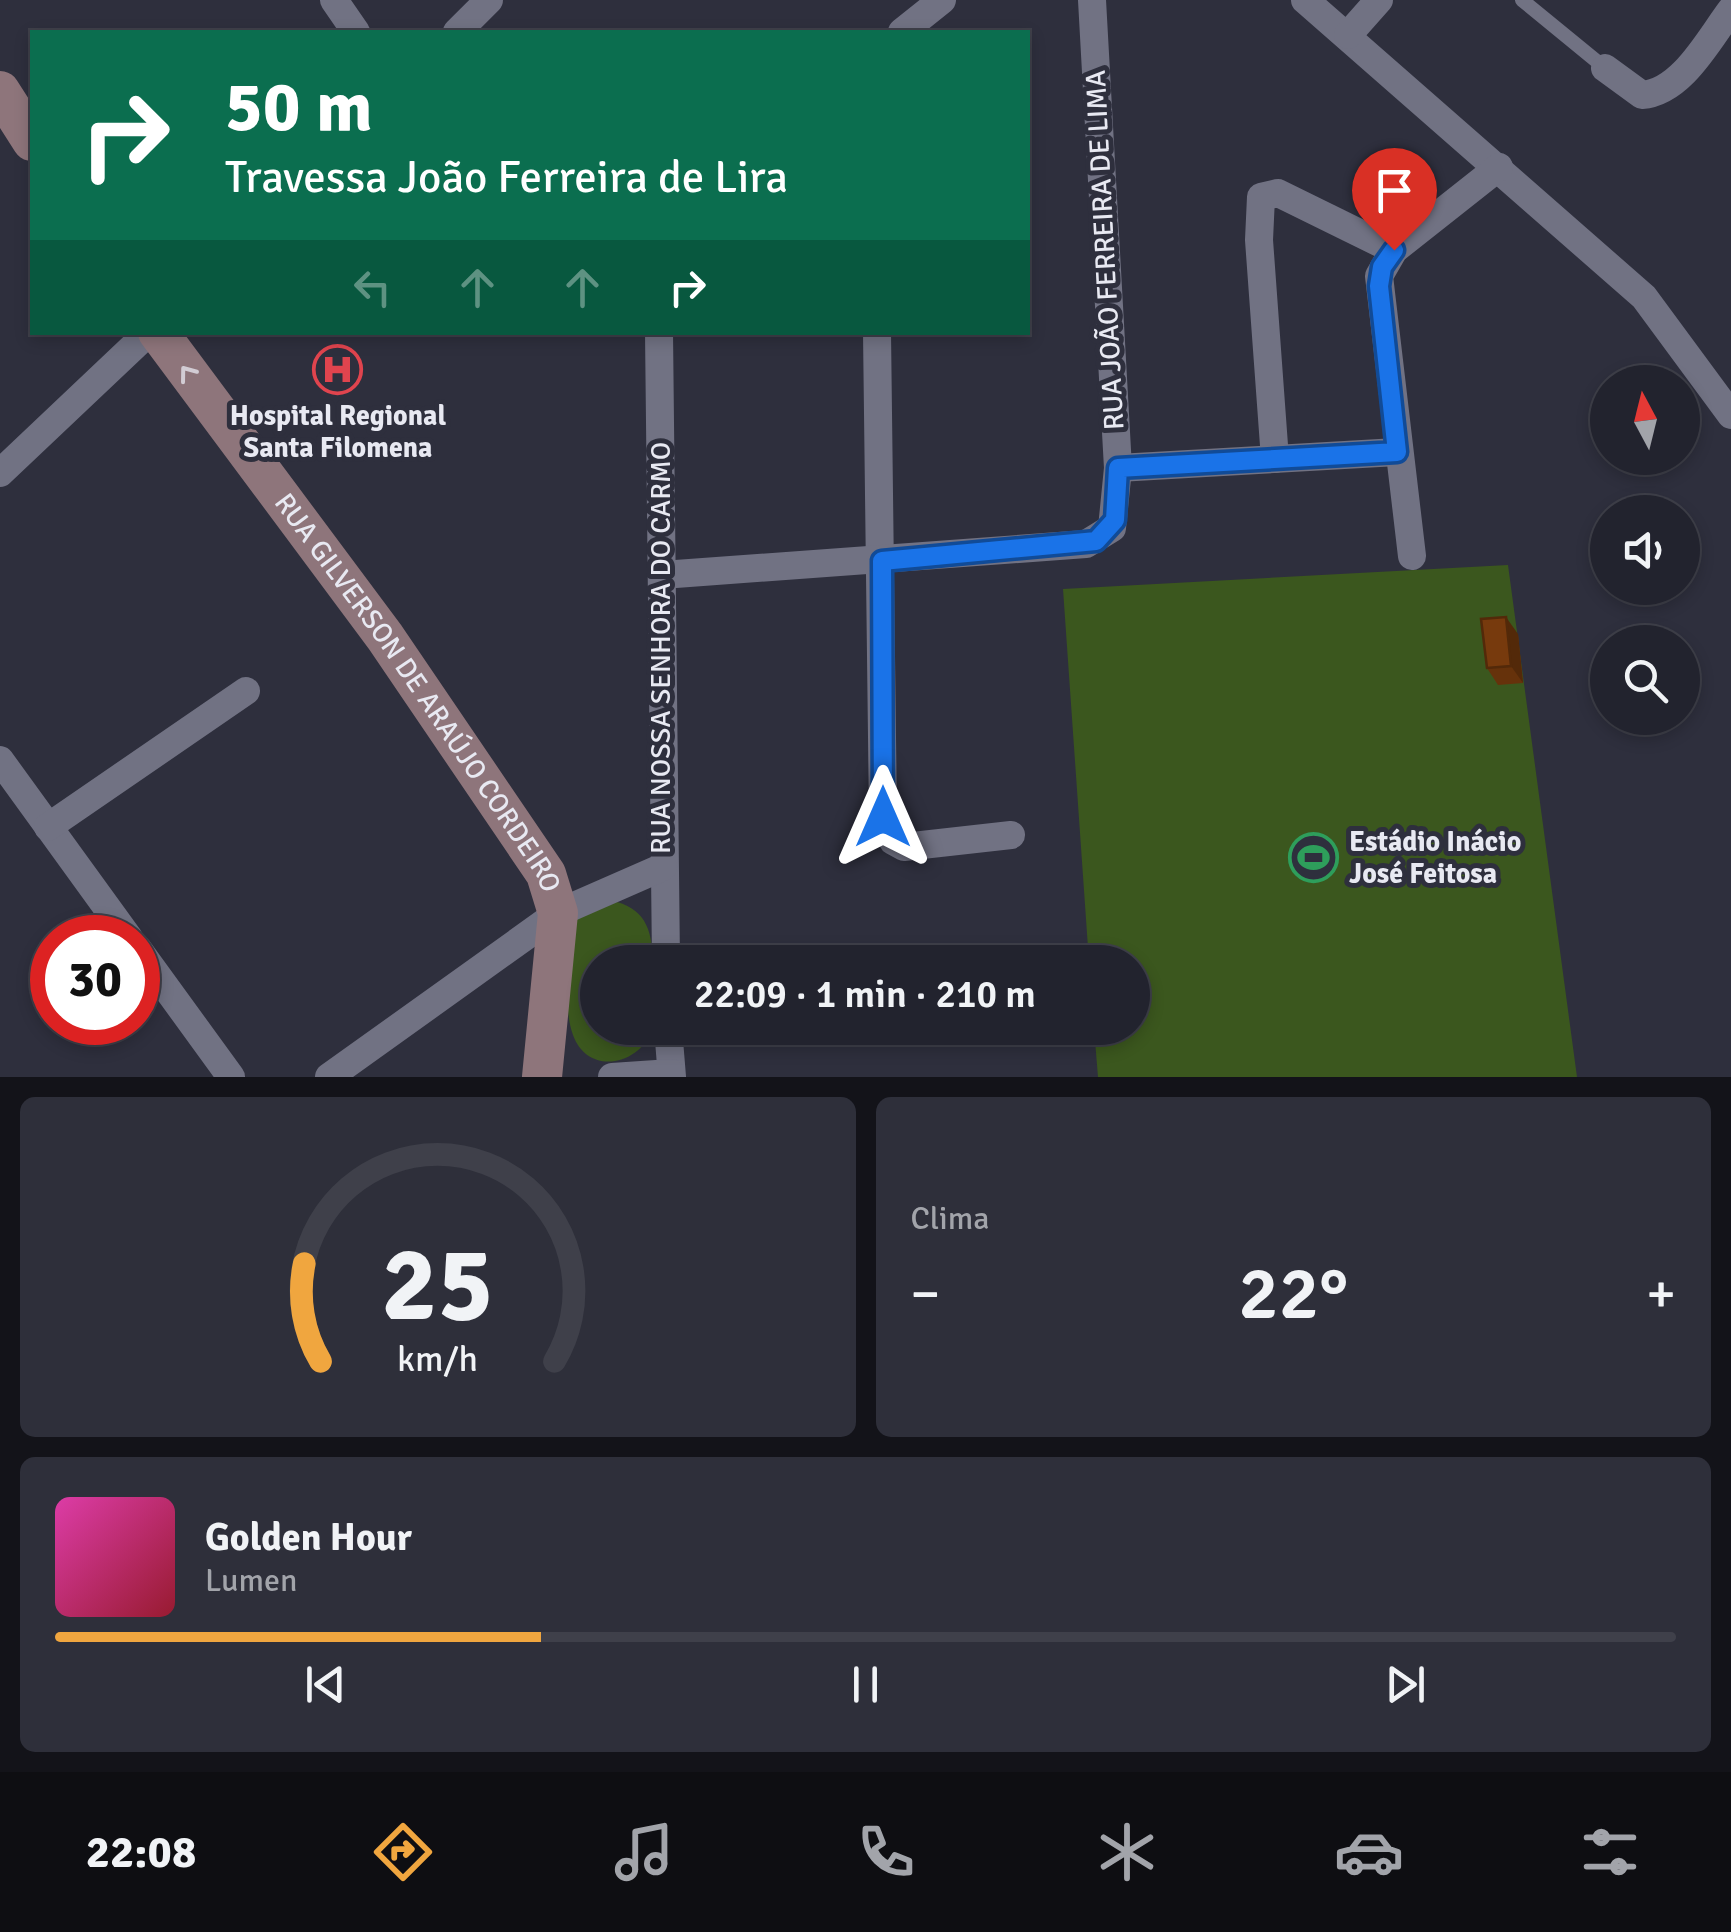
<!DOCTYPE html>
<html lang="pt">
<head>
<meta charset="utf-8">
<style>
  body { margin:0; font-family:Signika,sans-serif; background:#2e2f3a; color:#f1f3f6; height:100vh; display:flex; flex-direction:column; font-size:38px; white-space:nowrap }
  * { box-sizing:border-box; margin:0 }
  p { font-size:32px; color:#a2a4aa }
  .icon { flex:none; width:55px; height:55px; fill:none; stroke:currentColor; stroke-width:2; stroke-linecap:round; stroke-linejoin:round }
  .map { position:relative; height:1077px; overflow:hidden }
  .panel { display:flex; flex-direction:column; gap:20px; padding:20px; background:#131319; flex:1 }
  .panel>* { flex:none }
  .banner { position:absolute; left:30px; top:30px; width:1000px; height:305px; border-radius:0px; box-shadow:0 5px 15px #0003,0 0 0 2px #3f404a; background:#0b6e4f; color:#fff; overflow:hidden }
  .needle { width:65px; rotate:353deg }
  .controls { position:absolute; left:1590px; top:365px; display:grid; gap:20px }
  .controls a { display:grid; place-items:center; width:110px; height:110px; border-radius:50%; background:#22232e; box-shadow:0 5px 15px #0003,0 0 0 2px #3f404a; font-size:50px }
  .speed { position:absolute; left:30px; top:915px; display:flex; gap:20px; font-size:50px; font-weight:700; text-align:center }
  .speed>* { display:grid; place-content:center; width:130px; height:130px; border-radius:50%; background:#22232e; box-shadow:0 5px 15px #0003,0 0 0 2px #3f404a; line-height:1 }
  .speed .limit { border:15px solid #d22; background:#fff; color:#111 }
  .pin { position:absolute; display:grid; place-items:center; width:85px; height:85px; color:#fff; margin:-102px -42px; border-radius:50% 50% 50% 0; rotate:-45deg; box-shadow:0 0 10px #0007 }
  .pin .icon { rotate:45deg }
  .me { position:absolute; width:110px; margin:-55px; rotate:0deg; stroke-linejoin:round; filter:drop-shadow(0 0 8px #0008) }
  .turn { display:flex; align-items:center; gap:35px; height:210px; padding:0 30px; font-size:45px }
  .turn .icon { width:130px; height:130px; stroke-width:2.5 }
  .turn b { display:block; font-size:70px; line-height:85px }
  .lanes { display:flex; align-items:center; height:95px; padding:0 30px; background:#0003; justify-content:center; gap:50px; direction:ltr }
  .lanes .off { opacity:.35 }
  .big { font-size:75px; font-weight:600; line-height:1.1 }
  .panel .tile { flex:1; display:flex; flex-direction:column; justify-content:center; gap:15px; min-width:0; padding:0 35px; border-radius:15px; background:#2e2f3a }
  .panel .dial { align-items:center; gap:0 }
  .dial svg { height:260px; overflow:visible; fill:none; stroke:#3f404a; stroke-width:7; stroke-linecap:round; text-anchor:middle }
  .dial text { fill:#f1f3f6; stroke:none }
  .song { display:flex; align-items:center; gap:30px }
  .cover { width:120px; height:120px; border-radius:15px; background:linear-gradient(135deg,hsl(320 70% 55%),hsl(350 70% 35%)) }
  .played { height:10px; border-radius:5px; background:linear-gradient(90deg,#f0a63f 30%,#3f404a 30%) }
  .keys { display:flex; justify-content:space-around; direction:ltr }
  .heat { display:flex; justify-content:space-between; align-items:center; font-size:55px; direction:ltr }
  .panel .tiles { flex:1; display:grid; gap:20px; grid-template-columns:1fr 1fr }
  .tile:last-child { grid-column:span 2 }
  .trip { position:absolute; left:580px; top:945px; width:570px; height:100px; border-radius:50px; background:#22232e; box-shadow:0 5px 15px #0003,0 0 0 2px #3f404a; font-weight:600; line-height:100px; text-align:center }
  .tab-bar { display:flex; height:160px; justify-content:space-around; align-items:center; background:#0e0e12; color:#a2a4aa }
  .tab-bar .icon { width:70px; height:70px }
  .tab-bar .current { color:#f0a63f }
  .tab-bar b { font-size:45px; color:#f1f3f6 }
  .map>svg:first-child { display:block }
</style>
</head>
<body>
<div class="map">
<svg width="1731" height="1077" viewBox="0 0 1731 1077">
  <rect width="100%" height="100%" fill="#2e2f3d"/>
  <g fill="#3b571e">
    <path d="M 1508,565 L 1577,1077 L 1098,1077 L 1094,1028 L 1132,1028 L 1132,962 L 1089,962 L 1063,589 Z"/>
    <path d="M 617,902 C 648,911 652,934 653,962 L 598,962 L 598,1028 L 653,1028 C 641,1065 588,1077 573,1035 C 561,1002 571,952 577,919 Z"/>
  </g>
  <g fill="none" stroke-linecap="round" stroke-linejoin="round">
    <path stroke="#717283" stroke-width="14" d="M 1522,0 L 1605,68"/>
    <g stroke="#717283" stroke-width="28">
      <path d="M 334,0 L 356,32"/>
      <path d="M 1305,0 L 1644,297 L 1731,415"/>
      <path d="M 457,32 L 489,0"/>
      <path d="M 902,32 L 942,0"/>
      <path d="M 1348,35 L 1379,0"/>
      <path d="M 1605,68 L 1642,95 C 1682,92 1709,39 1731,10"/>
      <path d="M 659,332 L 666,962"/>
      <path d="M 877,332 L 883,817 L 893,841 L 904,847 L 1011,835"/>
      <path d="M 1275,459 L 1259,240 L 1261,197 L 1278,193 L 1394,250"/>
      <path d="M 1118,468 L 1397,452"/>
      <path d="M 0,473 L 149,332"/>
      <path d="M 1412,556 L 1379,276 L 1394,250 L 1499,167"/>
      <path d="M 662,575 L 1086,544 L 1112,528 L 1118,468 L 1092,0"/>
      <path d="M 0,760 L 129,938"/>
      <path d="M 48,827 L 246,691"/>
      <path d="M 138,949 L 231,1077"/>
      <path d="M 668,1028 L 672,1077"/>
      <path d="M 329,1077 L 558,913 L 663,867"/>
      <path d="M 612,1077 L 671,1073"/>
    </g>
    <g stroke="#8e757b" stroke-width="40">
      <path d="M 0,91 L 32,141"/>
      <path id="s1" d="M 158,332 L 385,637 L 546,874 L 558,913 L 542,1077"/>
    </g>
  </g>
  <path fill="#66320b" d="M 1518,634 L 1523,683 L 1498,685 L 1487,668 Z"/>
  <path fill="#532909" d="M 1506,617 L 1518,634 L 1523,683 L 1511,666 Z"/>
  <path fill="#773a0d" stroke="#532909" stroke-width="2.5" d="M 1506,617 L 1511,666 L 1487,668 L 1481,619 Z"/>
  <defs><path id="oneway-chevron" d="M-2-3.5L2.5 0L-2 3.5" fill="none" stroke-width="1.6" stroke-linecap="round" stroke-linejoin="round" transform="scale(2.5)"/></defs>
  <use stroke="#d2ccd4" href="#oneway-chevron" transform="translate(187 373) rotate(-127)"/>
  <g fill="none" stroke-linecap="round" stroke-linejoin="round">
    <defs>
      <path id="route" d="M 883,817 L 882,561 L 1096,541 L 1115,520 L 1118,468 L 1397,452 L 1379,286 L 1382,267 L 1394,250"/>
    </defs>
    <use href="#route" stroke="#114b97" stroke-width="25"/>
    <use href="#route" stroke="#1a73e8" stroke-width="18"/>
  </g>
  <defs>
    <symbol id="hospital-ring" viewBox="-11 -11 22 22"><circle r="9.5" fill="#2e2f3d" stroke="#e0444e" stroke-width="1.5"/><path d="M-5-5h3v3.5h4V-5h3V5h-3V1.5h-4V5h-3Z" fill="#e0444e"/></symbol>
    <symbol id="stadium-ring" viewBox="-11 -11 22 22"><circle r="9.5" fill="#2e2f3d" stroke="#2e9e5b" stroke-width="1.5"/><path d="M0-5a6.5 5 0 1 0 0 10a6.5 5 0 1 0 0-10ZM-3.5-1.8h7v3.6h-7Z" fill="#2e9e5b"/></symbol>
  </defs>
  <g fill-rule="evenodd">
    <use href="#hospital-ring" x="310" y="342" width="55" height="55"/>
    <use href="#stadium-ring" x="1286" y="830" width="55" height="55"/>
  </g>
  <g text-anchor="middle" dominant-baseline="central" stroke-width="10" stroke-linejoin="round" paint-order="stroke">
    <g font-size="28" fill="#e8e9f2" stroke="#2e2f3d">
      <text transform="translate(1105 250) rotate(-93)">RUA JOÃO FERREIRA DE LIMA</text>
      <text transform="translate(661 648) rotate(-90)">RUA NOSSA SENHORA DO CARMO</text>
      <text stroke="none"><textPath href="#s1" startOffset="445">RUA GILVERSON DE ARAÚJO CORDEIRO</textPath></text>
    </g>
    <g font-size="28" font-weight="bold" fill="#e8e9f2" stroke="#2e2f3d">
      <text x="338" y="416">Hospital Regional<tspan x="338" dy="32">Santa Filomena</tspan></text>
      <text x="1349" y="842" text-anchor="start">Estádio Inácio<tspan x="1349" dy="32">José Feitosa</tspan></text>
    </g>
  </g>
</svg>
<div class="controls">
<a><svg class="needle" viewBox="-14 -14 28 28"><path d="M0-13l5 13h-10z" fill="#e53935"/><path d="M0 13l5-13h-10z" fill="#a2a4aa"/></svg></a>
<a><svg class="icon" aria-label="sound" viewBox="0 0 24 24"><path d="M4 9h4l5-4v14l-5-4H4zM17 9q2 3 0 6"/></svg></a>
<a><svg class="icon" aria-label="search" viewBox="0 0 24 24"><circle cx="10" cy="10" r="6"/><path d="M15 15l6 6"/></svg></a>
</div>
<div class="speed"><div class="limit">30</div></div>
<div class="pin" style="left:1394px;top:250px;background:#d93025"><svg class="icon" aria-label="arrive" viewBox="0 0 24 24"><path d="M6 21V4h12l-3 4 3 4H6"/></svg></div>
<svg class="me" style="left:883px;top:817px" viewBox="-20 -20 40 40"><path d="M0-17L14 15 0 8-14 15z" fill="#1a73e8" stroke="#fff" stroke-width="4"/></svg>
<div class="trip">22:09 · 1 min · 210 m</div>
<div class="banner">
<div class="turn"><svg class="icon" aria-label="right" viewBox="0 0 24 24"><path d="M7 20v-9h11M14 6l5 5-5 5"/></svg><div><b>50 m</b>Travessa João Ferreira de Lira</div></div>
<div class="lanes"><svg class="icon off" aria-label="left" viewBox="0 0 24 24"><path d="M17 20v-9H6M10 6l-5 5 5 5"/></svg><svg class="icon off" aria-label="ahead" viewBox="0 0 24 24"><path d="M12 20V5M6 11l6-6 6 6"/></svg><svg class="icon off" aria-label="ahead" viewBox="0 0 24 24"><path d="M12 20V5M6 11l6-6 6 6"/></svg><svg class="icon" aria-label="right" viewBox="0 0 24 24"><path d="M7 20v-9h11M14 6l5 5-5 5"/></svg></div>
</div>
</div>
<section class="panel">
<div class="tiles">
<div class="tile dial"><svg viewBox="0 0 100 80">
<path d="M14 69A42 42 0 1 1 86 69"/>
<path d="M14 69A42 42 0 0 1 9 39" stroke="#f0a63f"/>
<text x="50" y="56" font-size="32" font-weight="700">25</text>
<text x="50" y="72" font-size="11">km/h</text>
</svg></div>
<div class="tile"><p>Clima</p>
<div class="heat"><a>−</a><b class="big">22°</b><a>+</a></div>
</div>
<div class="tile">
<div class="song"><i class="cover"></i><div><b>Golden Hour</b><p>Lumen</p></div></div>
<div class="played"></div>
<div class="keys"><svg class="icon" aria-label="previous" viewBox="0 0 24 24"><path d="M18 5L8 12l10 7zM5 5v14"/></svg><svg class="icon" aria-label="pause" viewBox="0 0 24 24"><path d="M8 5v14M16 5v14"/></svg><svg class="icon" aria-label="next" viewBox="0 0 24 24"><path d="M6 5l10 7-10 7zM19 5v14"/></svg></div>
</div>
</div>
</section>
<nav class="tab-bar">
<b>22:08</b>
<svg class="icon current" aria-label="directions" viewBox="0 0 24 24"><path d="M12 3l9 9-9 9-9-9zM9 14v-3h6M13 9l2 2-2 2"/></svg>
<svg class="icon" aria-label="music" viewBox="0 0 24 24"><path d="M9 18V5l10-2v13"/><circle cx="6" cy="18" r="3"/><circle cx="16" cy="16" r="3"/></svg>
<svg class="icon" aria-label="phone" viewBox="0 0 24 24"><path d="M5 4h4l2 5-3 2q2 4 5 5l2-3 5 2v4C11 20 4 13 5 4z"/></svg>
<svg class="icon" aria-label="climate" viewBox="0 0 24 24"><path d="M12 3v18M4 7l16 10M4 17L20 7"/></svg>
<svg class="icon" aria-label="car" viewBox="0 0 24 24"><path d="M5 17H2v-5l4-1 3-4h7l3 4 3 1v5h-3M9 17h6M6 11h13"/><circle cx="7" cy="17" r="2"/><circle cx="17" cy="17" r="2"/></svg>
<svg class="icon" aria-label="filters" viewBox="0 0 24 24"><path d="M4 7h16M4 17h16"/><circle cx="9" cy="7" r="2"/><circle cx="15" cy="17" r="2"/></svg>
</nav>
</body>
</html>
